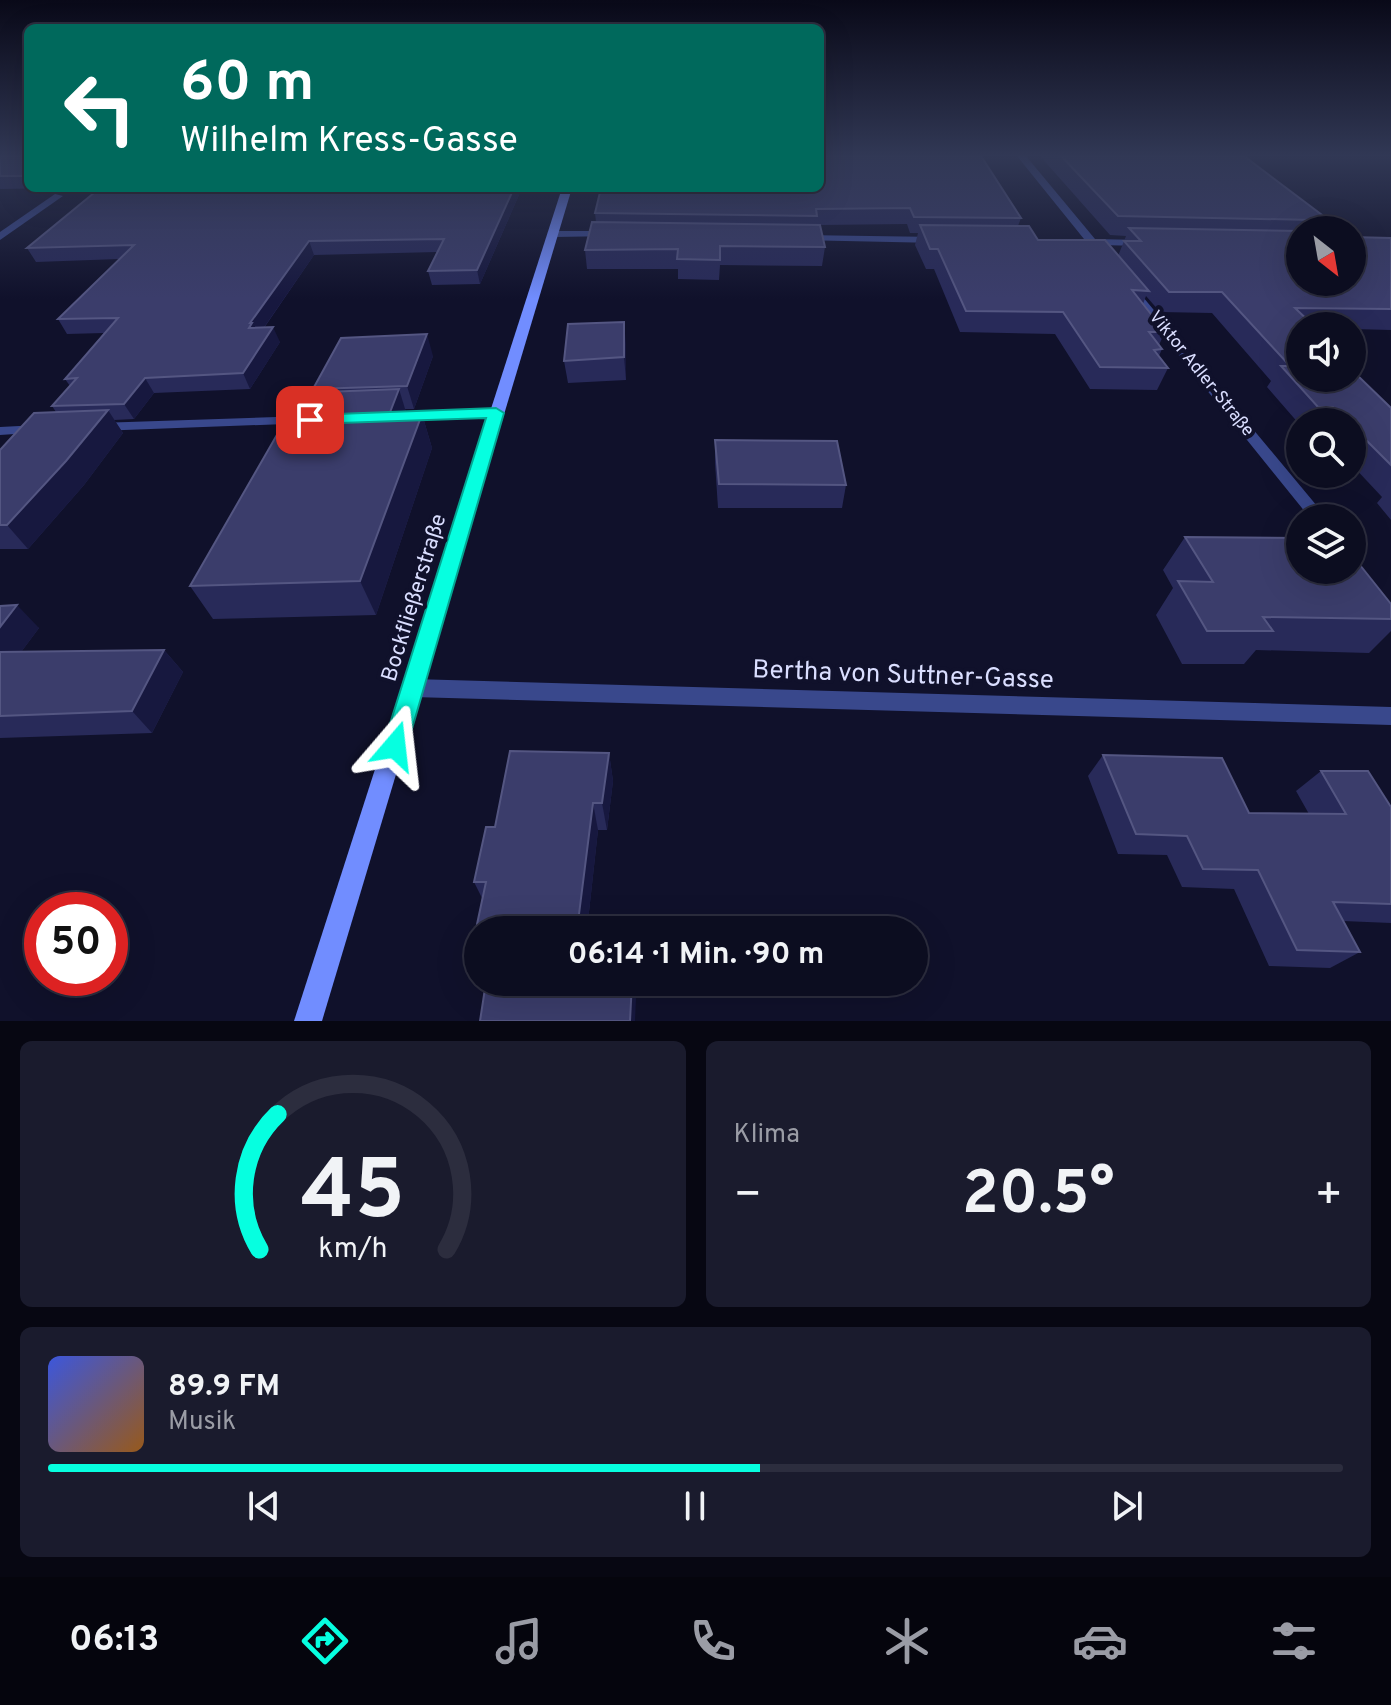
<!DOCTYPE html>
<html lang="de">
<head>
<meta charset="utf-8">
<style>
  body { margin:0; font-family:Overpass,sans-serif; background:#1a1b2d; color:#f1f3f6; height:100vh; display:flex; flex-direction:column; font-size:30px; white-space:nowrap }
  * { box-sizing:border-box; margin:0 }
  p { font-size:26px; color:#9a9ca5 }
  .icon { flex:none; width:44px; height:44px; fill:none; stroke:currentColor; stroke-width:2; stroke-linecap:round; stroke-linejoin:round }
  .map { position:relative; height:1021px; overflow:hidden }
  .side { display:flex; flex-direction:column; gap:20px; padding:20px; background:#070712; flex:1 }
  .side>* { flex:none }
  .guide { position:absolute; left:24px; top:24px; width:800px; height:168px; border-radius:12px; box-shadow:0 8px 32px #0002,0 0 0 2px #2c2d3e; background:#00695c; color:#fff; overflow:hidden }
  .needle { width:52px; rotate:149deg }
  .controls { position:absolute; left:1286px; top:216px; display:grid; gap:16px }
  .controls a { display:grid; place-items:center; width:80px; height:80px; border-radius:50%; background:#0c0d20; box-shadow:0 8px 32px #0002,0 0 0 2px #2c2d3e; font-size:40px }
  .speed { position:absolute; left:24px; top:892px; display:flex; gap:16px; font-size:40px; font-weight:700; text-align:center }
  .speed>* { display:grid; place-content:center; width:104px; height:104px; border-radius:50%; background:#0c0d20; box-shadow:0 8px 32px #0002,0 0 0 2px #2c2d3e; line-height:1 }
  .speed .limit { border:12px solid #d22; background:#fff; color:#111 }
  .pin { position:absolute; display:grid; place-items:center; width:68px; height:68px; color:#fff; margin:-34px; border-radius:16px; box-shadow:0 4px 12px #0006 }
  .me { position:absolute; width:88px; margin:-44px; rotate:17deg; stroke-linejoin:round; filter:drop-shadow(0 0 6px #0008) }
  .turn { display:flex; align-items:center; gap:28px; height:168px; padding:0 24px; font-size:36px }
  .turn .icon { width:104px; height:104px; stroke-width:2.5 }
  .turn b { display:block; font-size:56px; line-height:68px }
  .big { font-size:60px; font-weight:700; line-height:1.1 }
  .side .tile { flex:1; display:flex; flex-direction:column; justify-content:center; gap:12px; min-width:0; padding:0 28px; border-radius:12px; background:#1a1b2d }
  .side .dial { align-items:center; gap:0 }
  .dial svg { height:208px; overflow:visible; fill:none; stroke:#2c2d3e; stroke-width:7; stroke-linecap:round; text-anchor:middle }
  .dial text { fill:#f1f3f6; stroke:none }
  .song { display:flex; align-items:center; gap:24px }
  .cover { width:96px; height:96px; border-radius:12px; background:linear-gradient(135deg,hsl(230 70% 55%),hsl(30 70% 35%)) }
  .played { height:8px; border-radius:4px; background:linear-gradient(90deg,#06ffe0 55%,#2c2d3e 55%) }
  .keys { display:flex; justify-content:space-around; direction:ltr }
  .heat { display:flex; justify-content:space-between; align-items:center; font-size:44px; direction:ltr }
  .side .tiles { flex:1; display:grid; gap:20px; grid-template-columns:1fr 1fr }
  .tile:last-child { grid-column:span 2 }
  .trip { position:absolute; left:464px; top:916px; width:464px; height:80px; border-radius:40px; background:#0c0d20; box-shadow:0 8px 32px #0002,0 0 0 2px #2c2d3e; font-weight:700; line-height:80px; text-align:center }
  .tabs { display:flex; height:128px; justify-content:space-around; align-items:center; background:#05050d; color:#9a9ca5 }
  .tabs .icon { width:56px; height:56px }
  .tabs .selected { color:#06ffe0 }
  .tabs b { font-size:36px; color:#f1f3f6 }
  .map>svg:first-child { display:block }
</style>
</head>
<body>
<div class="map">
<svg width="1391" height="1021" viewBox="0 0 1391 1021">
  <rect width="100%" height="100%" fill="#10112b"/>
  <g fill="none" stroke-linecap="round" stroke-linejoin="round">
    <g fill="#39488c" fill-rule="evenodd">
      <path d="M 1017,156 L 1026,156 L 1095,239 L 1142,240 L 1147,243 L 1142,246 L 1100,245 L 1100,249 C 1095,250 1084,246 1081,242 L 1084,239 Z"/>
      <path d="M 55,194 L 63,196 L 0,240 L 0,232 Z"/>
      <path d="M 610,231 L 614,232 L 614,236 L 554,237 L 549,234 L 554,231 Z"/>
      <path d="M 802,235 L 938,237 L 943,240 L 938,243 L 798,240 L 797,238 Z"/>
      <path d="M 1139,296 L 1143,297 L 1327,518 L 1310,518 L 1135,301 L 1133,299 Z"/>
      <path d="M 496,409 L 503,413 L 501,416 L 402,420 L 395,416 L 402,412 Z"/>
      <path d="M 306,416 L 313,420 L 311,423 L 98,431 L 91,427 L 98,423 Z"/>
      <path d="M 39,425 L 44,426 L 46,429 L 44,432 L 0,435 L 0,427 Z"/>
      <path d="M 413,679 L 1391,707 L 1391,725 L 413,697 L 406,694 L 403,688 L 406,682 Z"/>
    </g>
    <path fill="#718dff" fill-rule="evenodd" d="M 562,188 L 572,188 L 322,1021 L 294,1021 Z"/>
  </g>
  <g fill="#282a59">
    <path d="M 0,156 L 28,156 L 28,188 L 60,188 L 0,189 Z"/>
    <path d="M 1040,156 L 1244,156 L 1342,230 L 1300,230 L 1300,282 L 1391,238 L 1391,330 L 1352,329 L 1352,326 L 1300,326 L 1391,408 L 1391,520 L 1377,503 L 1382,497 L 1352,465 L 1352,422 L 1300,422 L 1300,425 L 1267,387 L 1271,381 L 1212,313 L 1160,312 L 1146,296 L 1143,304 L 1165,332 L 1159,345 L 1162,349 L 1159,356 L 1168,368 L 1157,390 L 1090,389 L 1055,334 L 960,332 L 934,269 L 926,269 L 915,245 L 918,233 L 910,233 L 907,224 L 820,225 L 825,247 L 822,266 L 720,265 L 719,280 L 678,279 L 678,269 L 587,269 L 585,250 L 596,222 L 595,213 L 820,188 L 1021,218 L 1018,226 L 1038,240 L 1118,256 L 1126,236 L 1110,235 Z"/>
    <path d="M 100,188 L 522,188 L 480,284 L 432,285 L 428,271 L 437,252 L 314,255 L 264,328 L 280,342 L 250,389 L 154,393 L 134,419 L 114,420 L 123,433 L 84,485 L 28,549 L 0,549 L 0,450 L 56,412 L 52,406 L 70,386 L 65,379 L 104,333 L 67,334 L 58,319 L 119,259 L 36,262 L 27,248 Z"/>
    <path d="M 626,344 L 626,380 L 568,383 L 564,361 Z"/>
    <path d="M 433,356 L 414,409 L 405,409 L 407,415 L 422,414 L 432,448 L 376,615 L 213,619 L 190,586 L 314,393 L 313,389 Z"/>
    <path d="M 715,440 L 846,485 L 842,508 L 718,508 L 715,463 Z"/>
    <path d="M 1185,537 L 1391,604 L 1391,631 L 1369,653 L 1256,650 L 1244,664 L 1182,664 L 1156,615 L 1173,588 L 1163,570 Z"/>
    <path d="M 0,606 L 39,628 L 21,652 L 164,650 L 183,672 L 152,733 L 0,738 Z"/>
    <path d="M 609,753 L 613,781 L 607,830 L 598,830 L 587,930 L 478,930 L 478,933 L 476,929 L 482,898 L 474,882 L 495,827 Z"/>
    <path d="M 1103,755 L 1249,813 L 1309,814 L 1296,791 L 1321,771 L 1391,807 L 1391,923 L 1343,921 L 1360,952 L 1330,968 L 1269,966 L 1234,889 L 1182,887 L 1167,855 L 1118,854 L 1088,776 Z"/>
  </g>
  <g fill="#17183f">
    <path d="M 514,188 L 522,188 L 480,284 L 477,270 Z"/>
    <path d="M 309,241 L 314,255 L 258,336 L 249,328 L 250,323 Z"/>
    <path d="M 624,322 L 626,344 L 626,380 L 624,357 Z"/>
    <path d="M 273,327 L 280,342 L 250,389 L 243,373 Z"/>
    <path d="M 427,334 L 433,356 L 414,409 L 407,386 Z"/>
    <path d="M 145,378 L 154,393 L 134,419 L 124,404 Z"/>
    <path d="M 399,389 L 409,422 L 389,415 Z"/>
    <path d="M 108,410 L 123,433 L 84,485 L 28,549 L 7,525 Z"/>
    <path d="M 422,414 L 432,448 L 376,615 L 360,581 Z"/>
    <path d="M 17,605 L 39,628 L 4,675 L 0,671 L 0,627 Z"/>
    <path d="M 164,650 L 183,672 L 152,733 L 132,711 Z"/>
    <path d="M 609,753 L 613,781 L 607,830 L 602,803 Z"/>
    <path d="M 593,803 L 598,830 L 587,930 L 577,930 Z"/>
    <path d="M 632,982 L 636,999 L 635,1021 L 630,1021 Z"/>
  </g>
  <g fill="#3b3d6b" stroke="#545682" stroke-width="2">
    <rect x="0" y="156" width="28" height="20"/>
    <path d="M 820,156 L 981,156 L 1021,218 L 914,217 L 910,208 L 816,209 L 817,216 L 595,213 L 601,188 L 820,188 Z"/>
    <path d="M 1061,156 L 1244,156 L 1342,230 L 1312,230 L 1314,228 L 1313,220 L 1118,216 Z"/>
    <path d="M 100,188 L 514,188 L 477,270 L 428,271 L 444,239 L 309,241 L 250,323 L 252,323 L 249,328 L 273,327 L 243,373 L 145,378 L 124,404 L 52,406 L 77,378 L 65,379 L 118,318 L 58,319 L 134,245 L 27,248 Z"/>
    <path d="M 592,222 L 820,225 L 825,247 L 720,246 L 720,260 L 677,259 L 678,249 L 585,250 Z"/>
    <path d="M 920,225 L 1029,226 L 1038,240 L 1105,240 L 1149,291 L 1132,290 L 1165,332 L 1149,332 L 1162,349 L 1154,350 L 1168,368 L 1100,367 L 1063,312 L 966,311 L 938,249 L 930,249 Z"/>
    <path d="M 1129,228 L 1300,231 L 1300,282 L 1352,282 L 1352,237 L 1391,238 L 1391,309 L 1295,308 L 1314,326 L 1300,326 L 1300,378 L 1352,378 L 1352,370 L 1391,408 L 1391,465 L 1352,426 L 1352,422 L 1348,422 L 1333,407 L 1318,407 L 1281,366 L 1290,366 L 1222,292 L 1169,292 L 1124,241 L 1141,241 Z"/>
    <path d="M 624,322 L 624,357 L 564,361 L 568,324 Z"/>
    <path d="M 427,334 L 407,386 L 313,389 L 341,338 Z"/>
    <path d="M 399,389 L 389,415 L 422,414 L 360,581 L 190,586 L 301,393 Z"/>
    <path d="M 108,410 L 66,461 L 7,525 L 0,525 L 0,450 L 34,413 Z"/>
    <path d="M 715,440 L 837,441 L 846,485 L 719,484 Z"/>
    <path d="M 1185,537 L 1300,538 L 1300,570 L 1352,570 L 1352,555 L 1391,604 L 1391,619 L 1263,617 L 1273,631 L 1207,631 L 1178,581 L 1213,582 Z"/>
    <path d="M 17,605 L 0,627 L 0,606 Z"/>
    <path d="M 164,650 L 132,711 L 0,716 L 0,652 Z"/>
    <path d="M 510,751 L 609,753 L 602,803 L 593,803 L 577,930 L 476,929 L 486,882 L 474,882 L 486,827 L 495,827 Z"/>
    <path d="M 1103,755 L 1222,758 L 1249,813 L 1346,814 L 1321,771 L 1368,771 L 1391,807 L 1391,904 L 1333,902 L 1360,952 L 1297,950 L 1258,870 L 1203,869 L 1187,836 L 1136,834 Z"/>
    <path d="M 486,982 L 632,982 L 630,1021 L 480,1021 Z"/>
  </g>
  <linearGradient id="sky" x2="0" y2="1"><stop stop-color="#090918"/><stop offset="0.52" stop-color="#313855"/><stop offset="1" stop-color="#313855" stop-opacity="0"/></linearGradient>
  <rect width="1391" height="299" fill="url(#sky)"/>
  <path fill="#06ffe0" stroke="#04a692" stroke-width="2" d="M 496,408 L 504,413 L 407,746 L 403,754 L 395,757 L 386,754 L 383,746 L 486,418 L 310,424 L 302,420 L 310,415 Z"/>
  <g text-anchor="middle" dominant-baseline="central" stroke-width="8" stroke-linejoin="round" paint-order="stroke">
    <g font-size="18" fill="#dadeff" stroke="#10112b">
      <text transform="translate(1201 374) rotate(51)">Viktor Adler-Straße</text>
    </g>
    <g font-size="22" fill="#dadeff" stroke="#10112b">
      <text transform="translate(415 598) rotate(-73)">Bockfließerstraße</text>
    </g>
    <g font-size="26" fill="#dadeff" stroke="#10112b">
      <text transform="translate(903 676) rotate(2)">Bertha von Suttner-Gasse</text>
    </g>
  </g>
</svg>
<div class="controls">
<a><svg class="needle" viewBox="-14 -14 28 28"><path d="M0-13l5 13h-10z" fill="#e53935"/><path d="M0 13l5-13h-10z" fill="#9a9ca5"/></svg></a>
<a><svg class="icon" aria-label="sound" viewBox="0 0 24 24"><path d="M4 9h4l5-4v14l-5-4H4zM17 9q2 3 0 6"/></svg></a>
<a><svg class="icon" aria-label="search" viewBox="0 0 24 24"><circle cx="10" cy="10" r="6"/><path d="M15 15l6 6"/></svg></a>
<a><svg class="icon" aria-label="layers" viewBox="0 0 24 24"><path d="M12 4l9 5-9 5-9-5zM3 14l9 5 9-5"/></svg></a>
</div>
<div class="speed"><div class="limit">50</div></div>
<div class="pin" style="left:310px;top:420px;background:#d93025"><svg class="icon" aria-label="arrive" viewBox="0 0 24 24"><path d="M6 21V4h12l-3 4 3 4H6"/></svg></div>
<svg class="me" style="left:395px;top:746px" viewBox="-20 -20 40 40"><path d="M0-17L14 15 0 8-14 15z" fill="#06ffe0" stroke="#fff" stroke-width="4"/></svg>
<div class="trip">06:14 · 1 Min. · 90 m</div>
<div class="guide">
<div class="turn"><svg class="icon" aria-label="left" viewBox="0 0 24 24"><path d="M17 20v-9H6M10 6l-5 5 5 5"/></svg><div><b>60 m</b>Wilhelm Kress-Gasse</div></div>
</div>
</div>
<section class="side">
<div class="tiles">
<div class="tile dial"><svg viewBox="0 0 100 80">
<path d="M14 69A42 42 0 1 1 86 69"/>
<path d="M14 69A42 42 0 0 1 21 17" stroke="#06ffe0"/>
<text x="50" y="56" font-size="32" font-weight="700">45</text>
<text x="50" y="72" font-size="11">km/h</text>
</svg></div>
<div class="tile"><p>Klima</p>
<div class="heat"><a>−</a><b class="big">20.5°</b><a>+</a></div>
</div>
<div class="tile">
<div class="song"><i class="cover"></i><div><b>89.9 FM</b><p>Musik</p></div></div>
<div class="played"></div>
<div class="keys"><svg class="icon" aria-label="previous" viewBox="0 0 24 24"><path d="M18 5L8 12l10 7zM5 5v14"/></svg><svg class="icon" aria-label="pause" viewBox="0 0 24 24"><path d="M8 5v14M16 5v14"/></svg><svg class="icon" aria-label="next" viewBox="0 0 24 24"><path d="M6 5l10 7-10 7zM19 5v14"/></svg></div>
</div>
</div>
</section>
<nav class="tabs">
<b>06:13</b>
<svg class="icon selected" aria-label="directions" viewBox="0 0 24 24"><path d="M12 3l9 9-9 9-9-9zM9 14v-3h6M13 9l2 2-2 2"/></svg>
<svg class="icon" aria-label="music" viewBox="0 0 24 24"><path d="M9 18V5l10-2v13"/><circle cx="6" cy="18" r="3"/><circle cx="16" cy="16" r="3"/></svg>
<svg class="icon" aria-label="phone" viewBox="0 0 24 24"><path d="M5 4h4l2 5-3 2q2 4 5 5l2-3 5 2v4C11 20 4 13 5 4z"/></svg>
<svg class="icon" aria-label="climate" viewBox="0 0 24 24"><path d="M12 3v18M4 7l16 10M4 17L20 7"/></svg>
<svg class="icon" aria-label="car" viewBox="0 0 24 24"><path d="M5 17H2v-5l4-1 3-4h7l3 4 3 1v5h-3M9 17h6M6 11h13"/><circle cx="7" cy="17" r="2"/><circle cx="17" cy="17" r="2"/></svg>
<svg class="icon" aria-label="filters" viewBox="0 0 24 24"><path d="M4 7h16M4 17h16"/><circle cx="9" cy="7" r="2"/><circle cx="15" cy="17" r="2"/></svg>
</nav>
</body>
</html>
